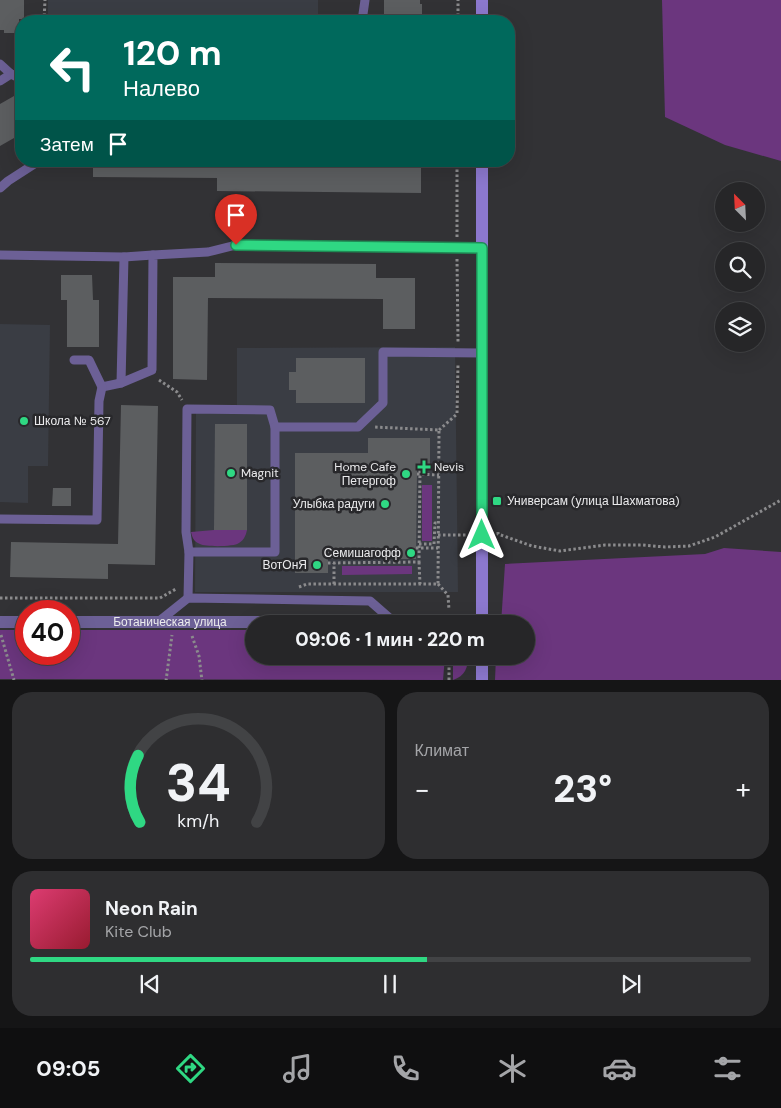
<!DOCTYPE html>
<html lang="ru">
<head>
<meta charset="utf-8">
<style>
  body { margin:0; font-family:"DM Sans",sans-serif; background:#2e2e30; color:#f1f3f6; height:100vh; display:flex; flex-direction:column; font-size:19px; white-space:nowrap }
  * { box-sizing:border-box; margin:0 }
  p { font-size:16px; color:#a4a5a8 }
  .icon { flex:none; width:28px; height:28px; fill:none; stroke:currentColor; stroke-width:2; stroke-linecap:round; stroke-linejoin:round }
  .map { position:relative; height:680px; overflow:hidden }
  .details { display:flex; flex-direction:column; gap:12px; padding:12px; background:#151516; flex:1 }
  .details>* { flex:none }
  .hud { position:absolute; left:15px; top:15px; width:500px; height:152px; border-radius:20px; box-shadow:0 5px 20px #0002,0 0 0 1px #424345; background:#00695c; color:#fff; overflow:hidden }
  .needle { width:32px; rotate:336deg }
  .buttons { position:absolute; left:715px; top:182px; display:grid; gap:10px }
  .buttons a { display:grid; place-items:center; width:50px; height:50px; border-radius:50%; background:#262628; box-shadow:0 5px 20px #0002,0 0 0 1px #424345; font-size:25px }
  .speed { position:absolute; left:15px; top:600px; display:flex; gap:10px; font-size:25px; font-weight:700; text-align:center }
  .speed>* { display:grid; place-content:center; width:65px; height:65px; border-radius:50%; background:#262628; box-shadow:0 5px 20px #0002,0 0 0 1px #424345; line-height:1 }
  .speed .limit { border:8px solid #d22; background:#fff; color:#111 }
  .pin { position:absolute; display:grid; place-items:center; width:42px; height:42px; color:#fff; margin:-51px -21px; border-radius:50% 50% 50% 0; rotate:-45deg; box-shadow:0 0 5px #0007 }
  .pin .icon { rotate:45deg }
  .me { position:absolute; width:55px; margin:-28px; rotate:0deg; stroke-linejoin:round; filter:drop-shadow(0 0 4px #0008) }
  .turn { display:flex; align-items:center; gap:18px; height:105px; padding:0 25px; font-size:22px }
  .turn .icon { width:65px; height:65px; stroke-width:2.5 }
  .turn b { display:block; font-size:35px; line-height:42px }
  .then { display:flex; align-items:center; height:48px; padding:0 25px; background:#0003; gap:10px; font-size:19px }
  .big { font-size:38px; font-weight:800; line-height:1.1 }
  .details .card { flex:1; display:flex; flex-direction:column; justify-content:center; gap:8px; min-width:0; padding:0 18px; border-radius:20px; background:#2e2e30 }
  .details .dial { align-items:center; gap:0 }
  .dial svg { height:130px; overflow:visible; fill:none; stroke:#424345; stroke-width:7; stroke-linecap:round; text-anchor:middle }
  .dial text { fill:#f1f3f6; stroke:none }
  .song { display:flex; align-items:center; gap:15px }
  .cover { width:60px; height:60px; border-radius:8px; background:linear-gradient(135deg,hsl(340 70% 55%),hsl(350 70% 35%)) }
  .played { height:5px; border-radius:2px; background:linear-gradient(90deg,#2fd883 55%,#424345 55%) }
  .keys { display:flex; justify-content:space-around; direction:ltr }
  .heat { display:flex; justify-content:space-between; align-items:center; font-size:28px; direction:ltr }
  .details .tiles { flex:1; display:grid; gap:12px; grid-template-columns:1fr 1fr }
  .card:last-child { grid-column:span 2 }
  .trip { position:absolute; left:245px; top:615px; width:290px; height:50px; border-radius:25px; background:#262628; box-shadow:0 5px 20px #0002,0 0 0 1px #424345; font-weight:800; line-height:50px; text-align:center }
  .tabs { display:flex; height:80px; justify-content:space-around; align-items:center; background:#0f0f10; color:#a4a5a8 }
  .tabs .icon { width:35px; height:35px }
  .tabs .selected { color:#2fd883 }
  .tabs b { font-size:22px; color:#f1f3f6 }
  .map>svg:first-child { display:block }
</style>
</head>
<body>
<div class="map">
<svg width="781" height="681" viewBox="0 0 781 681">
  <rect width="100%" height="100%" fill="#323235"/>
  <g fill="#3a3d44">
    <rect x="48" y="0" width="270" height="21"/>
    <path d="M 0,324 L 50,325 L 48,466 L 28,466 L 28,503 L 0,502 Z"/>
    <path d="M 455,347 L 458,592 L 195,592 L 196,411 L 237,410 L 237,348 Z"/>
  </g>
  <g fill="#6b367e">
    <path d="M 662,0 L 781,0 L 781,161 L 725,145 L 665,117 Z"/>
    <rect x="422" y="485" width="10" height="56"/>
    <path d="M 214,530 L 247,530 C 246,535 244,540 239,543 C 234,547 205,547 200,544 C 194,542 192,537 191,532 Z"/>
    <path d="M 724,548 L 781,552 L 781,680 L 495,680 L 496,656 L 526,656 L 526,624 L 501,624 L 505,564 L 705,554 Z"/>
    <path d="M 342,566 L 412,566 L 412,574 L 342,575 Z"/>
    <path d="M 0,630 L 26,630 L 26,654 L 69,654 L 69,630 L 254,630 L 254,656 L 445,656 L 443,680 L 0,679 Z"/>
    <path d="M 453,656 L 468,656 C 468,668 465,676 453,680 Z"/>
  </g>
  <g fill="#5c5e60">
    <path d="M 0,0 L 24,0 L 24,19 L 19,19 L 19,33 L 4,33 L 4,30 L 0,30 Z"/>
    <path d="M 384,0 L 420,0 L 420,4 L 422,4 L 422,21 L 384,21 Z"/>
    <path d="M 21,92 L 21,134 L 0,146 L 0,104 Z"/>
    <path d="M 93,161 L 421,161 L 421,193 L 217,191 L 217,178 L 93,177 Z"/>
    <path d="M 215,263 L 376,264 L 376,278 L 415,278 L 415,329 L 383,329 L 383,299 L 208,298 L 207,380 L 173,379 L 173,277 L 215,277 Z"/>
    <path d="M 61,275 L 92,275 L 93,300 L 99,300 L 99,347 L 67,347 L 67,300 L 61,300 Z"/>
    <path d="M 296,358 L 365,358 L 365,403 L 296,403 L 296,390 L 289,390 L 289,372 L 296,372 Z"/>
    <path d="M 121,405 L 158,406 L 155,565 L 108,564 L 108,579 L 10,577 L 11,542 L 118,544 Z"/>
    <path d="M 215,424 L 247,424 L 247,530 L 214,530 Z"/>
    <path d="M 368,438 L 430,438 L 430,470 L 417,470 L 416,559 L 328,559 L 328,573 L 295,573 L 295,453 L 368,453 Z"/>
    <path d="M 53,488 L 71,488 L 71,506 L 52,506 Z"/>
  </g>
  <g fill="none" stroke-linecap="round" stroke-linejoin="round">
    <g stroke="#8b8b8d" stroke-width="3" stroke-dasharray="2.5 2.5" stroke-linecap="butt">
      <path d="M 44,21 L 45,0"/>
      <path d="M 458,21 L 458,0"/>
      <path d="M 457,237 L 457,161"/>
      <path d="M 457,259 L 458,342"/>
      <path d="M 159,380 L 177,392 L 182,400"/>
      <path d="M 439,430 L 457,414 L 458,364"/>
      <path d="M 417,474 L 439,475"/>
      <path d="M 498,532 L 498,534 L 532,546 L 560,551 L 605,545 L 642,545 L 665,547 L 689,546 L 715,537 L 781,500"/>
      <path d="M 438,535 L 468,535"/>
      <path d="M 419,544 L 434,544 L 435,523 L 438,523"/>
      <path d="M 416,548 L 438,548"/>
      <path d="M 419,562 L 420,584"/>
      <path d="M 328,563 L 419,562 L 420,470"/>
      <path d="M 334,584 L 334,563"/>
      <path d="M 438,584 L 448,595 L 449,610"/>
      <path d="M 299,587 L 307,584 L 438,584 L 439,430 L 374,427"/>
      <path d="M 0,598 L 160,598 L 176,589"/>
      <path d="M 1,635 L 14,680"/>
      <path d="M 192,636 L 199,656 L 202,681"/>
      <path d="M 449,680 L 449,656"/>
      <path d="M 166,681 L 172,635"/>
    </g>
    <g stroke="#6c6096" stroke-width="9">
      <path d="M 362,21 L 365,0"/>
      <path d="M 0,64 L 11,74 L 21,79"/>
      <path d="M 0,81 L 11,74"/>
      <path d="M 0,188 L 8,181 L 39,161"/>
      <path d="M 0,255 L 124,257"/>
      <path d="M 121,383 L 124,257 L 153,255"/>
      <path d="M 102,387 L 121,383 L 152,370 L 153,255 L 208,252 L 236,245 L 482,248"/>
      <path d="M 0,519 L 97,520 L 99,401 L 102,387 L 89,360 L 74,360"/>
      <path d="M 189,552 L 186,532 L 187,409 L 270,410 L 275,427"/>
      <path d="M 188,598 L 189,552 L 275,552 L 275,427 L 358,427 L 383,403 L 383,352 L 482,353"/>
      <path d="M 158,622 L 188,598 L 370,601 L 394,622"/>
    </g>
    <g stroke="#6c6096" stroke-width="12">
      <path d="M 0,622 L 26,622"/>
      <path id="s1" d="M 69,622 L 482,622"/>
    </g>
    <g stroke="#8c78ce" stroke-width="12">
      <path d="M 482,21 L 482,0"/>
      <path d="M 482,624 L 482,161"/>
      <path d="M 482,681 L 482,656"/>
    </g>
  </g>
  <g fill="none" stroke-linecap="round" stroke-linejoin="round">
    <defs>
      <path id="route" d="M 236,245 L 482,248 L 482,535"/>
    </defs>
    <use href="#route" stroke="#1f8c55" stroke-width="12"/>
    <use href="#route" stroke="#2fd883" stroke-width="9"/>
  </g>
  <g fill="#2fd883" stroke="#28282b" stroke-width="2">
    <circle cx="24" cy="421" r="5"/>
    <path d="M421.5 459.5h5v5h5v5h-5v5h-5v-5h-5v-5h5z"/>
    <circle cx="231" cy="473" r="5"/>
    <circle cx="406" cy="474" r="5"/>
    <rect x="492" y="496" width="10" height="10" rx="2.5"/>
    <circle cx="385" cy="504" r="5"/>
    <circle cx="411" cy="553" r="5"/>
    <circle cx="317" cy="565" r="5"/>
  </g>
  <g text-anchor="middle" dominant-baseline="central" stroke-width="5" stroke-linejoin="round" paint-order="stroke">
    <g font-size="12" fill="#ebebed" stroke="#28282b" text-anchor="start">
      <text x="34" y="421">Школа № 567</text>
      <text x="396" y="467" text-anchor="end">Home Cafe<tspan x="396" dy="14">Петергоф</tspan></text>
      <text x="434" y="467">Nevis</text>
      <text x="241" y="473">Magnit</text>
      <text x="507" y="501">Универсам (улица Шахматова)</text>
      <text x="375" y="504" text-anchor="end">Улыбка радуги</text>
      <text x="401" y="553" text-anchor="end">Семишагофф</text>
      <text x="307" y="565" text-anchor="end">ВотОнЯ</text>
    </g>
    <g font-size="12" fill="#ebebed" stroke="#28282b">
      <text stroke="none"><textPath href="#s1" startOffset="101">Ботаническая улица</textPath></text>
    </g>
  </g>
</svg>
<div class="buttons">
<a><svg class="needle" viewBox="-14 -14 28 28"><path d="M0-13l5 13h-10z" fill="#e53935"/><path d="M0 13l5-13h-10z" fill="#a4a5a8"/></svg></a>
<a><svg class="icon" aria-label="search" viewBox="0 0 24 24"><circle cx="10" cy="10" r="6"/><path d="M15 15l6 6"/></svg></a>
<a><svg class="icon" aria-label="layers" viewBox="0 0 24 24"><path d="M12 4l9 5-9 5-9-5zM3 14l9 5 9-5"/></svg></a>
</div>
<div class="speed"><div class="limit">40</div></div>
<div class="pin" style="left:236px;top:245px;background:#d93025"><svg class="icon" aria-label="arrive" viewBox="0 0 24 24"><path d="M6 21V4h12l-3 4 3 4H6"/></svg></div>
<svg class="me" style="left:482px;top:535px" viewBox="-20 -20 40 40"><path d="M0-17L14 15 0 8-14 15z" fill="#2fd883" stroke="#fff" stroke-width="4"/></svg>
<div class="trip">09:06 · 1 мин · 220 m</div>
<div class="hud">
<div class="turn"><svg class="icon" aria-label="left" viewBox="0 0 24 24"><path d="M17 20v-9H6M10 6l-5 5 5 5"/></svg><div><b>120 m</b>Налево</div></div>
<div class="then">Затем<svg class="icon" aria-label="arrive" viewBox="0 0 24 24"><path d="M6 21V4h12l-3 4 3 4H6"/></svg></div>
</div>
</div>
<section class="details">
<div class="tiles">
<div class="card dial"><svg viewBox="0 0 100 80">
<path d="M14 69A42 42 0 1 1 86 69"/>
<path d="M14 69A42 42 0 0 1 13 28" stroke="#2fd883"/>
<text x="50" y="56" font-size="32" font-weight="700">34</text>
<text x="50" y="72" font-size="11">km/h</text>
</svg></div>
<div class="card"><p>Климат</p>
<div class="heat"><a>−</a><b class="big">23°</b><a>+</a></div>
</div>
<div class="card">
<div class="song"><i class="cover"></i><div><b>Neon Rain</b><p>Kite Club</p></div></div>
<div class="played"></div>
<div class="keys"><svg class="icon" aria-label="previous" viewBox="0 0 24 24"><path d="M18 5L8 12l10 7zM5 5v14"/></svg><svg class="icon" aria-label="pause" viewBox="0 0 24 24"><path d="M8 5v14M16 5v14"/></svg><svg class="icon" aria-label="next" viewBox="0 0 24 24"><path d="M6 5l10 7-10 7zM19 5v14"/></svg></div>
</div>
</div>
</section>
<nav class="tabs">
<b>09:05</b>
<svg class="icon selected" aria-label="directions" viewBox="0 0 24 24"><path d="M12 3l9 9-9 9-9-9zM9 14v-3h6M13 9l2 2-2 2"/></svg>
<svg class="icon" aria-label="music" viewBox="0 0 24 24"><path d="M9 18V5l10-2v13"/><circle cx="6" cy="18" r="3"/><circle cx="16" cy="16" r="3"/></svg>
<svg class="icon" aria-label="phone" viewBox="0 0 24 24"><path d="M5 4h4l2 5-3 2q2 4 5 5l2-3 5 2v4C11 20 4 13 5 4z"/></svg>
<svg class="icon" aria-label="climate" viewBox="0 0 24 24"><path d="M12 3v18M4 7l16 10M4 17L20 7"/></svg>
<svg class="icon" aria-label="car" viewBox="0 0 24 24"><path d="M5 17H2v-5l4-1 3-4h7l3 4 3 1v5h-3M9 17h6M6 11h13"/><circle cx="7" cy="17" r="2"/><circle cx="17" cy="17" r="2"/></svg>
<svg class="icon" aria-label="filters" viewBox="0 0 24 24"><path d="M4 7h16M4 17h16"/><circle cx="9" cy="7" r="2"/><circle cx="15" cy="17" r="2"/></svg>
</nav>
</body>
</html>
